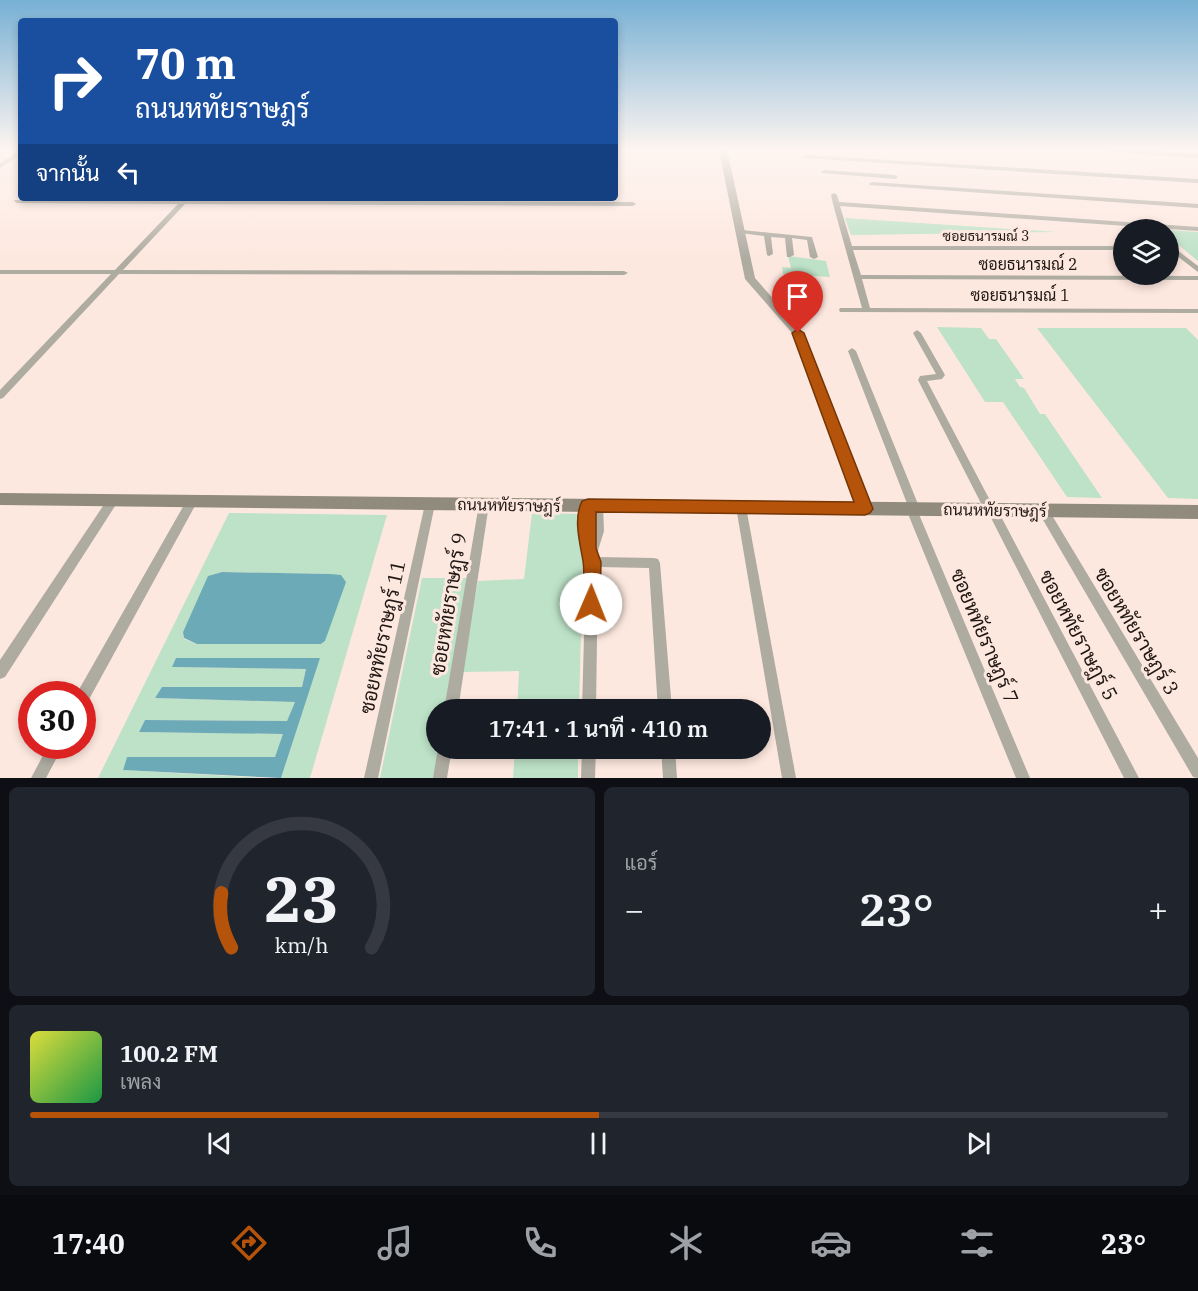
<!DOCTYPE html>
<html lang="th">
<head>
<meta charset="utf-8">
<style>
  body { margin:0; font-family:"IBM Plex Serif",Sarabun,serif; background:#20242c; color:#f1f3f6; height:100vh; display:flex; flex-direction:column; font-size:22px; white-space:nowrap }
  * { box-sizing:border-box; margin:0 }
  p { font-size:20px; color:#9ea1a6 }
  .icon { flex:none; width:33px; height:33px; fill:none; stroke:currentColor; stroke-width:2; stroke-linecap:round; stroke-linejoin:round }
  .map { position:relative; height:778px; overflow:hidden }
  .details { display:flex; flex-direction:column; gap:9px; padding:9px; background:#0d0f14; flex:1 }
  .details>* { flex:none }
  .hud { position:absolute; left:18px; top:18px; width:600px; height:183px; border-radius:6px; box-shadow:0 3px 9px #0003; background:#1a4fa0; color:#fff; overflow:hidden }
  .fabs { position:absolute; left:1113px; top:219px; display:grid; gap:12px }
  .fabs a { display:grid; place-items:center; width:66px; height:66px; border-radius:50%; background:#171b24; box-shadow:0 3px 9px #0003; font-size:30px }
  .speed { position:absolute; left:18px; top:681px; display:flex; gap:12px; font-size:30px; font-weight:700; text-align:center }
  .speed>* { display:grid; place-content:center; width:78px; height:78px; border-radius:50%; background:#171b24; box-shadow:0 3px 9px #0003; line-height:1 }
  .speed .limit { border:9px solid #d22; background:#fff; color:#111 }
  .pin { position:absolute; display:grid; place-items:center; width:51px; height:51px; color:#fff; margin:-62px -26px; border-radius:50% 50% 50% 0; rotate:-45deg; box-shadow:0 0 6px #0007 }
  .pin .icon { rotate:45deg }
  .me { position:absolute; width:66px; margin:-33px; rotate:1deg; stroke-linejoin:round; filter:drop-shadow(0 0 4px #0008) }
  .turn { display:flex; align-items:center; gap:21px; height:126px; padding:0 18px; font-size:27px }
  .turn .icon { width:78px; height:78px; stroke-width:2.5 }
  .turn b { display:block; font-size:42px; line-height:51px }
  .then { display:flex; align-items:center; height:57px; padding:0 18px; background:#0003; gap:12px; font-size:22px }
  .big { font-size:45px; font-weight:600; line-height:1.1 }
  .details .widget { flex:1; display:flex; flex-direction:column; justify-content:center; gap:9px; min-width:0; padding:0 21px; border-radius:9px; background:#20242c }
  .details .dial { align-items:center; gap:0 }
  .dial svg { height:156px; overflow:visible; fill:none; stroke:#363941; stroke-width:7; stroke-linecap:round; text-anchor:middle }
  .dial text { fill:#f1f3f6; stroke:none }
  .song { display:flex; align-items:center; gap:18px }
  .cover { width:72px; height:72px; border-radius:9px; background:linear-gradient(135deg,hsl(60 70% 55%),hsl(140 70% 35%)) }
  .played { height:6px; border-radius:3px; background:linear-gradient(90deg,#b45309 50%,#363941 50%) }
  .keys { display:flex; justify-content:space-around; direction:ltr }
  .heat { display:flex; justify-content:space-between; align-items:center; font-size:33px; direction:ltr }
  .details .tiles { flex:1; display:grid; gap:9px; grid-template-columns:1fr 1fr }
  .widget:last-child { grid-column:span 2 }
  .trip { position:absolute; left:426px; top:699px; width:345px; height:60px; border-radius:30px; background:#171b24; box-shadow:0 3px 9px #0003; font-weight:600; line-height:60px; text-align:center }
  .menu { display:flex; height:96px; justify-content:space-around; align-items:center; background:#090b0e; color:#9ea1a6 }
  .menu .icon { width:42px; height:42px }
  .menu .active { color:#b45309 }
  .menu b { font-size:27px; color:#f1f3f6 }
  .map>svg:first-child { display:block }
</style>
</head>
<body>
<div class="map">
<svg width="1198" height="778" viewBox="0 0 1198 778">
  <rect width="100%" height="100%" fill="#fde8df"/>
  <g fill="#bde2c7" fill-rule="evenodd">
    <path d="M 845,218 L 1057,232 L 851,235 Z"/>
    <path d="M 1169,230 L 1198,232 L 1198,261 L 1169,237 Z"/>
    <path d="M 788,256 L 826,261 L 830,277 L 783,274 L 782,267 L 791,268 Z"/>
    <path d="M 937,327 L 981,328 L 989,339 L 996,339 L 1024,379 L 1015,379 L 1020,387 L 1024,388 L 1040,414 L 1045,414 L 1102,498 L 1067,497 L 1003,402 L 985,402 Z"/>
    <path d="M 1037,328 L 1186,328 L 1198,340 L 1198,499 L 1168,498 Z"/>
    <path d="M 229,513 L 387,515 L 310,778 L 281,778 L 319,658 L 172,667 L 306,669 L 302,687 L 162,687 L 155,698 L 295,702 L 287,721 L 145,720 L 139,732 L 284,734 L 275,758 L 127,757 L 123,770 L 263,778 L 98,778 ZM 222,572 L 330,574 L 330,621 L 325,641 L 321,644 L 197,644 L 184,639 L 183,632 L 209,576 Z"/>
    <path d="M 532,513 L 584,514 L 579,709 L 517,709 L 519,671 L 461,672 L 478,581 L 524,579 Z"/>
    <path d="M 422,578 L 468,578 L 446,709 L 436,710 L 436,748 L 439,749 L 434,778 L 380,778 Z"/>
    <path d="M 515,749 L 578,749 L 578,778 L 513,778 Z"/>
  </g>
  <g fill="#6daab7">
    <path d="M 222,572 L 330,574 L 341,575 L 346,582 L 325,641 L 321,644 L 197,644 L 184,638 L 183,632 L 208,576 Z"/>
    <path d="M 176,658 L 320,658 L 281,778 L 123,770 L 127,757 L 275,757 L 283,734 L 139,732 L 145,720 L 287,721 L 295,702 L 155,698 L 162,687 L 302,687 L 306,669 L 172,667 Z"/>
  </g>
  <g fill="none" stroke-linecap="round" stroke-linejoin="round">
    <g fill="#aeaba1" fill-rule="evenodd">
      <path d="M 21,150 L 21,155 L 0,168 L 0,163 Z"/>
      <path d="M 806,155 L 1198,179 L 1198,183 L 804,158 L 803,157 Z"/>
      <path d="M 824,170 L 895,175 L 898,177 L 895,179 L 822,173 L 821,172 Z"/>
      <path d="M 872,182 L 1198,204 L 1198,208 L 870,185 L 869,184 Z"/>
      <path d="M 834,193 L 837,195 L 839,202 L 1198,227 L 1198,231 L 840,206 L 852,246 L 1124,246 L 1124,250 L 853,250 L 861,275 L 1198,276 L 1198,280 L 862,279 L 870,308 L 1198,309 L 1198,313 L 840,312 L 839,310 L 840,308 L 862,308 L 833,204 L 831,195 Z"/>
      <path d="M 185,198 L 188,200 L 633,202 L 636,204 L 633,206 L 185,204 L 123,270 L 624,271 L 628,273 L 624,275 L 119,274 L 3,398 L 0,399 L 0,390 L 111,274 L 0,274 L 0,270 L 115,270 L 178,204 L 17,203 L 14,201 L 15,200 L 182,200 Z"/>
      <path d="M 742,230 L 812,237 L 818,257 L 814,259 L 810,257 L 807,240 L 792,238 L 794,255 L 790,257 L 787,257 L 785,238 L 771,237 L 773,254 L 769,256 L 767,255 L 764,236 L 740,233 L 740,231 Z"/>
      <path d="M 1168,243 L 1198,266 L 1198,272 L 1168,249 Z"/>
      <path d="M 917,330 L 921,333 L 945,375 L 942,379 L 927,381 L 993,506 L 996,507 L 1139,778 L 1124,778 L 989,514 L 986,513 L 918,380 L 920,376 L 936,374 L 913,333 Z"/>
      <path d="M 852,348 L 856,351 L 920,509 L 918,512 L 1030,778 L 1016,778 L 906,509 L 908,506 L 848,351 Z"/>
      <path d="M 113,496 L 117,497 L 118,500 L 117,503 L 5,677 L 0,679 L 0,660 L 109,497 Z"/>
      <path d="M 192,497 L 196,498 L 197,501 L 196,504 L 87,703 L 82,705 L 82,694 L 77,694 L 77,693 L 188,498 Z"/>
      <path d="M 430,500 L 434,501 L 435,504 L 378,778 L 364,778 L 425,504 L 426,501 Z"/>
      <path d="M 484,500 L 488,501 L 489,504 L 458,710 L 444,710 L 479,504 L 480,501 Z"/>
      <path d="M 588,501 L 592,502 L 593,505 L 598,502 L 602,503 L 603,506 L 604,531 L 596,557 L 654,558 L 658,559 L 660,563 L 672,710 L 658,710 L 649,568 L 598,567 L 596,710 L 582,710 L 586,562 L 582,548 L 583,505 L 584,502 Z"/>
      <path d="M 741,503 L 745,504 L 746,507 L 796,778 L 782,778 L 736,507 L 737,504 Z"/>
      <path d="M 1043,506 L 1047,507 L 1198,758 L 1198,778 L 1193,777 L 1039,513 L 1038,510 L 1039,507 Z"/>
      <path d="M 48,746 L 63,746 L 46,778 L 31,778 Z"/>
      <path d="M 438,748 L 452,748 L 447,778 L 433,778 Z"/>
      <path d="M 582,748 L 596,748 L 595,778 L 581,778 Z"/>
      <path d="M 661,748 L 675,748 L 677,778 L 663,778 Z"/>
    </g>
    <g fill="#aeaba1" fill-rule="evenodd">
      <path d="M 719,150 L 727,150 L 755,278 L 803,333 L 872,509 L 870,513 L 865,515 L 860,513 L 858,509 L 793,334 L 745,279 Z"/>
      <path d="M 1106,150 L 1145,150 L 1198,154 L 1198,158 L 1110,152 Z"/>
    </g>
    <path fill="#908b7c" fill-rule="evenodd" d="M 0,493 L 1198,505 L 1198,519 L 0,505 Z"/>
  </g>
  <linearGradient id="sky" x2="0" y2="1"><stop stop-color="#77b0d4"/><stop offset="0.58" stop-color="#fef5f1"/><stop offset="1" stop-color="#fef5f1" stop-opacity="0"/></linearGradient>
  <rect width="1198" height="259" fill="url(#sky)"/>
  <path fill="#b45309" stroke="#753606" stroke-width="1.5" d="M 798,329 L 804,333 L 873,509 L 870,513 L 865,515 L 596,512 L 596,548 L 601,562 L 600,604 L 598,610 L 591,613 L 585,610 L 582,604 C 583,591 585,575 583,561 C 580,543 573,519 582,501 L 588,499 L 854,502 L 792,333 Z"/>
  <g text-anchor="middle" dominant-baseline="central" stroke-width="6" stroke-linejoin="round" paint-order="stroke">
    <g font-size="14" fill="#201714" stroke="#fde8df">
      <text x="986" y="236">ซอยธนารมณ์ 3</text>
    </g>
    <g font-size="16" fill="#201714" stroke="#fde8df">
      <text x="1028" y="264">ซอยธนารมณ์ 2</text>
      <text x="1020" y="295">ซอยธนารมณ์ 1</text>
      <text transform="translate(509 505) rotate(1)">ถนนหทัยราษฎร์</text>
      <text transform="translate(995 510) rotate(1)">ถนนหทัยราษฎร์</text>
    </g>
    <g font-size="20" fill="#201714" stroke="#fde8df">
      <text transform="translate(448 604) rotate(-81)">ซอยหทัยราษฎร์ 9</text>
      <text transform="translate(1137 631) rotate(59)">ซอยหทัยราษฎร์ 3</text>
      <text transform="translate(1079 635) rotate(62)">ซอยหทัยราษฎร์ 5</text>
      <text transform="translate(985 636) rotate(67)">ซอยหทัยราษฎร์ 7</text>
      <text transform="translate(382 637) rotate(-78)">ซอยหทัยราษฎร์ 11</text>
    </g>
  </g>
</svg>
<div class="fabs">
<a><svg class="icon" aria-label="layers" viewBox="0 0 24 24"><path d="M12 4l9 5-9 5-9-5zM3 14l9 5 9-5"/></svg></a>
</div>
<div class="speed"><div class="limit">30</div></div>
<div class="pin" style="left:798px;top:333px;background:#d93025"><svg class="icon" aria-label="arrive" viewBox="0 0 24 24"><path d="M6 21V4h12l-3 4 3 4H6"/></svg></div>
<svg class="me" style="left:591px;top:604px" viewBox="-20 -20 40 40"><circle r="19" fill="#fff"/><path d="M0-13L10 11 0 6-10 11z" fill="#b45309"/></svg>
<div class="trip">17:41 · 1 นาที · 410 m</div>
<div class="hud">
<div class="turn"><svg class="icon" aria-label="right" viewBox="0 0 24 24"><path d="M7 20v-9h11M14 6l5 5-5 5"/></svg><div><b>70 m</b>ถนนหทัยราษฎร์</div></div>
<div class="then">จากนั้น<svg class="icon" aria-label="left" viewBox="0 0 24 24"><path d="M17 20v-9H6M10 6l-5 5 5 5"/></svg></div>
</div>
</div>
<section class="details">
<div class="tiles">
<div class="widget dial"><svg viewBox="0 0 100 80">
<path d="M14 69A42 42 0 1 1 86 69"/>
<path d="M14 69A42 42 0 0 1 9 41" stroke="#b45309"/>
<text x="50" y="56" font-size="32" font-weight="700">23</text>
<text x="50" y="72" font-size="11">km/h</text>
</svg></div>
<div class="widget"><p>แอร์</p>
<div class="heat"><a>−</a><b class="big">23°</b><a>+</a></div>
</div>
<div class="widget">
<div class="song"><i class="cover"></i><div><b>100.2 FM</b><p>เพลง</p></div></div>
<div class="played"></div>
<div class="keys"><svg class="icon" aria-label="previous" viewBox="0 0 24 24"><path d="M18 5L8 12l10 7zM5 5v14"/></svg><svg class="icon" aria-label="pause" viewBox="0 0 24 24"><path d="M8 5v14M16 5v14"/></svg><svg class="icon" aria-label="next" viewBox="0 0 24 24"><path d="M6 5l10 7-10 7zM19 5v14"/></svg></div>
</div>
</div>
</section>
<nav class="menu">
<b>17:40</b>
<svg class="icon active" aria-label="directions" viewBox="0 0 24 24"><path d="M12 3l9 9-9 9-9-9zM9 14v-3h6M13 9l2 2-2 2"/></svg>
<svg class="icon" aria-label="music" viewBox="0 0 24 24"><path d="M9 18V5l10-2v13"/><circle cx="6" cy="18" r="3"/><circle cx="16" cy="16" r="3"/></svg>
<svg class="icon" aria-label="phone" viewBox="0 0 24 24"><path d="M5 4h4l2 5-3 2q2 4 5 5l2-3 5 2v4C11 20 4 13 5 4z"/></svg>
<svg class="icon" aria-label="climate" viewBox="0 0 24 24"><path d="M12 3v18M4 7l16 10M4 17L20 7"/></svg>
<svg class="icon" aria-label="car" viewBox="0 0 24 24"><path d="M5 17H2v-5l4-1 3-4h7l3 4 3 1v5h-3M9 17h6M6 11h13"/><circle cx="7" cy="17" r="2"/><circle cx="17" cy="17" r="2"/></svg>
<svg class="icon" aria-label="filters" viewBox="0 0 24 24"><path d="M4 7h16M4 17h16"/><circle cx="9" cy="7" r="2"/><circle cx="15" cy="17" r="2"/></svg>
<b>23°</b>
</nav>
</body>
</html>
